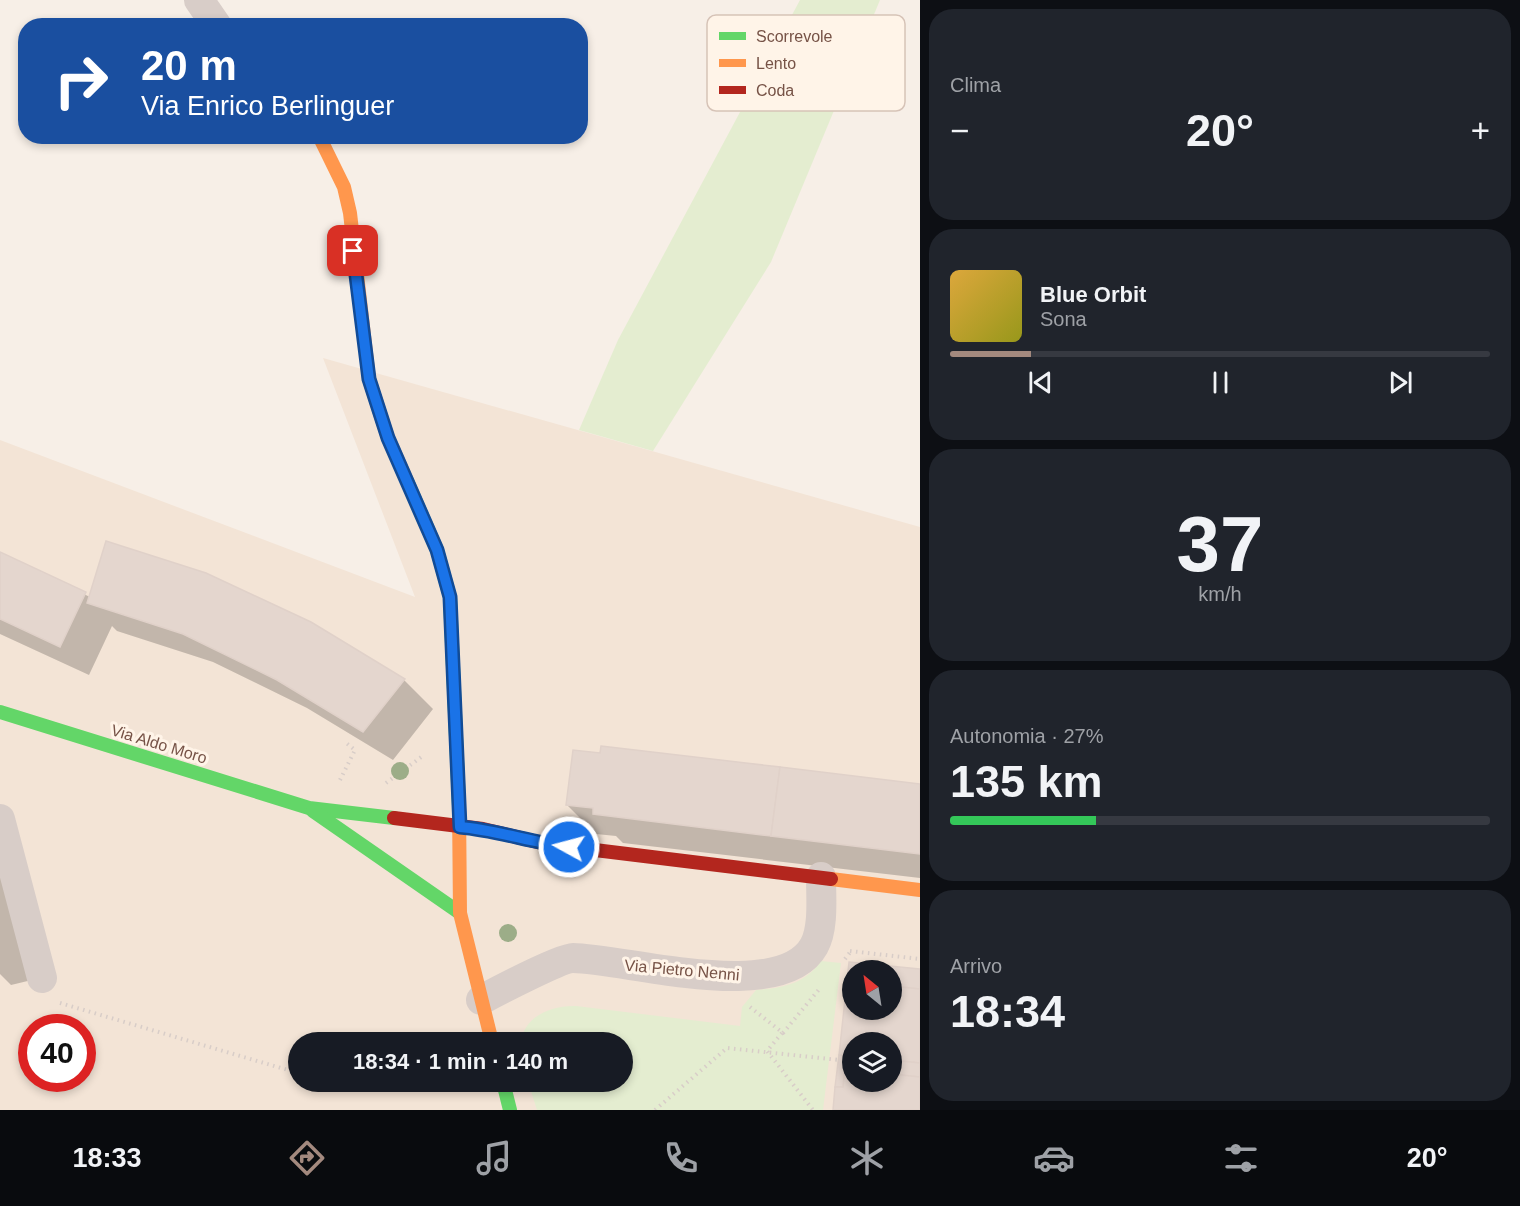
<!DOCTYPE html>
<html lang="it">
<head>
<meta charset="utf-8">
<style>
  body { margin:0; font-family:Arial,sans-serif; background:#20242c; color:#f1f3f6; height:100vh; display:flex; flex-direction:column; font-size:22px; white-space:nowrap }
  * { box-sizing:border-box; margin:0 }
  p { font-size:20px; color:#9ea1a6 }
  .icon { flex:none; width:33px; height:33px; fill:none; stroke:currentColor; stroke-width:2; stroke-linecap:round; stroke-linejoin:round }
  .map { position:relative; flex:1; overflow:hidden }
  .panel { display:flex; flex-direction:column; gap:9px; padding:9px; background:#0d0f14; width:600px }
  .panel>* { flex:none }
  .guide { position:absolute; left:18px; top:18px; width:570px; height:126px; border-radius:24px; box-shadow:0 3px 9px #0003; background:#1a4fa0; color:#fff; overflow:hidden }
  .needle { width:39px; rotate:330deg }
  .buttons { position:absolute; left:842px; top:960px; display:grid; gap:12px }
  .buttons a { display:grid; place-items:center; width:60px; height:60px; border-radius:50%; background:#171b24; box-shadow:0 3px 9px #0003; font-size:30px }
  .speed { position:absolute; left:18px; top:1014px; display:flex; gap:12px; font-size:30px; font-weight:700; text-align:center }
  .speed>* { display:grid; place-content:center; width:78px; height:78px; border-radius:50%; background:#171b24; box-shadow:0 3px 9px #0003; line-height:1 }
  .speed .limit { border:9px solid #d22; background:#fff; color:#111 }
  .pin { position:absolute; display:grid; place-items:center; width:51px; height:51px; color:#fff; margin:-26px; border-radius:12px; box-shadow:0 3px 9px #0006 }
  .me { position:absolute; width:66px; margin:-33px; rotate:277deg; stroke-linejoin:round; filter:drop-shadow(0 0 4px #0008) }
  .turn { display:flex; align-items:center; gap:21px; height:126px; padding:0 24px; font-size:27px }
  .turn .icon { width:78px; height:78px; stroke-width:2.5 }
  .turn b { display:block; font-size:42px; line-height:51px }
  .big { font-size:45px; font-weight:700; line-height:1.1 }
  .panel .widget { flex:1; display:flex; flex-direction:column; justify-content:center; gap:9px; min-width:0; padding:0 21px; border-radius:24px; background:#20242c }
  .panel .dial { align-items:center; gap:0 }
  .dial b { font-size:78px; line-height:1 }
  .song { display:flex; align-items:center; gap:18px }
  .cover { width:72px; height:72px; border-radius:9px; background:linear-gradient(135deg,hsl(40 70% 55%),hsl(60 70% 35%)) }
  .played { height:6px; border-radius:3px; background:linear-gradient(90deg,#a3897e 15%,#363941 15%) }
  .keys { display:flex; justify-content:space-around; direction:ltr }
  .heat { display:flex; justify-content:space-between; align-items:center; font-size:33px; direction:ltr }
  .charge { height:9px; border-radius:4px; background:linear-gradient(90deg,#34c759 27%,#363941 0) }
  .trip { position:absolute; left:288px; top:1032px; width:345px; height:60px; border-radius:30px; background:#171b24; box-shadow:0 3px 9px #0003; font-weight:700; line-height:60px; text-align:center }
  .dock { display:flex; height:96px; justify-content:space-around; align-items:center; background:#090b0e; color:#9ea1a6 }
  .dock .icon { width:42px; height:42px }
  .dock .active { color:#a3897e }
  .dock b { font-size:27px; color:#f1f3f6 }
  main { display:flex; flex:1; min-height:0 }
  .map>svg:first-child { display:block }
</style>
</head>
<body>
<main>
<div class="map">
<svg width="920" height="1110" viewBox="0 0 920 1110">
  <rect width="100%" height="100%" fill="#f7efe7"/>
  <path fill="#f3e4d6" fill-rule="evenodd" d="M 323,358 L 920,527 L 920,1110 L 0,1110 L 0,440 L 415,597 ZM 852,970 L 891,970 L 891,1010 L 852,1010 ZM 32,1028 L 82,1028 L 82,1078 L 32,1078 ZM 298,1042 L 622,1042 L 622,1082 L 298,1082 ZM 852,1042 L 891,1042 L 891,1082 L 852,1082 Z"/>
  <g fill="#e4edd0">
    <path d="M 800,0 L 880,0 L 771,262 L 653,451 L 579,430 L 618,340 Z"/>
    <path d="M 821,961 L 841,963 L 823,1110 L 537,1110 L 528,1082 L 622,1082 L 622,1042 L 521,1042 C 524,1016 552,1005 576,1006 L 740,1026 L 742,1007 L 756,990 C 783,988 805,984 821,961 Z"/>
  </g>
  <g fill="#0003" fill-rule="evenodd">
    <path d="M 0,554 L 90,597 L 310,623 L 404,680 L 433,709 L 393,760 L 307,708 L 213,662 L 117,631 L 112,626 L 89,675 L 0,634 Z"/>
    <path d="M 920,785 L 920,878 L 623,843 L 616,836 L 596,834 L 567,805 Z"/>
    <path d="M 0,866 L 36,979 L 11,985 L 0,974 Z"/>
    <path d="M 850,964 L 920,971 L 920,1110 L 834,1110 ZM 852,970 L 891,970 L 891,1010 L 852,1010 ZM 852,1042 L 891,1042 L 891,1082 L 852,1082 Z"/>
  </g>
  <g fill="#e4d6ce" stroke="#e0d1c9" stroke-width="1.5">
    <path d="M 106,541 L 206,573 L 311,622 L 405,679 L 363,732 L 277,680 L 183,634 L 87,603 Z"/>
    <path d="M 0,552 L 86,592 L 60,647 L 0,619 Z"/>
    <path d="M 601,746 L 780,767 L 771,836 L 593,814 L 593,808 L 566,805 L 573,750 L 600,753 Z"/>
    <path d="M 780,767 L 920,784 L 920,854 L 771,836 Z"/>
    <path d="M 849,962 L 920,969 L 920,989 L 891,986 L 891,970 L 852,970 L 852,981 L 847,981 Z"/>
    <path d="M 847,981 L 852,981 L 852,1010 L 891,1010 L 891,986 L 920,989 L 920,1063 L 891,1060 L 891,1042 L 852,1042 L 852,1056 L 839,1055 Z"/>
    <path d="M 839,1055 L 852,1056 L 852,1070 L 845,1069 L 843,1087 L 835,1087 Z"/>
    <path d="M 891,1060 L 920,1063 L 920,1077 L 891,1074 Z"/>
    <path d="M 845,1069 L 852,1070 L 852,1082 L 891,1082 L 891,1074 L 920,1077 L 920,1110 L 833,1110 L 835,1087 L 843,1087 Z"/>
  </g>
  <g fill="none" stroke-linecap="round" stroke-linejoin="round">
    <g stroke="#d8cdc8" stroke-width="4" stroke-dasharray="1.5 4.5" stroke-linecap="butt">
      <path d="M 340,780 L 355,750 L 345,742"/>
      <path d="M 386,783 L 424,755"/>
      <path d="M 850,951 L 920,959"/>
      <path d="M 845,959 L 851,951"/>
      <path d="M 60,1003 L 298,1073"/>
      <path d="M 750,1007 L 783,1033 L 821,987"/>
      <path d="M 782,1033 L 767,1051 L 813,1110"/>
      <path d="M 655,1110 L 727,1048 L 839,1060"/>
    </g>
    <g stroke="#d8cdc8" stroke-width="30">
      <path d="M 199,0 L 217,26"/>
      <path d="M 0,819 L 42,978"/>
      <path d="M 481,1000 C 496,992 561,958 573,958 C 628,959 781,1005 814,946 C 824,928 821,897 821,877"/>
    </g>
    <g stroke="#63d668" stroke-width="14">
      <path d="M 407,481 L 437,550 L 450,597 L 459,806"/>
      <path d="M 0,712 L 309,808 L 394,818"/>
      <path d="M 313,811 L 460,913"/>
      <path d="M 503,1082 L 510,1110"/>
    </g>
    <g stroke="#ff974d" stroke-width="14">
      <path d="M 319,136 L 344,187 L 350,213 L 369,379 L 388,438 L 407,481"/>
      <path d="M 459,806 L 460,913 L 492,1042"/>
      <path d="M 831,879 L 920,890"/>
    </g>
    <path stroke="#b3261e" stroke-width="14" d="M 394,818 L 483,829 L 546,844 L 831,879"/>
  </g>
  <g fill="#9cad88">
    <circle cx="400" cy="771" r="9"/>
    <circle cx="508" cy="933" r="9"/>
  </g>
  <g fill="none" stroke-linecap="round" stroke-linejoin="round">
    <defs>
      <path id="route" d="M 353,251 L 369,379 L 388,438 L 437,550 L 450,597 L 460,827 C 497,830 532,843 569,847"/>
    </defs>
    <use href="#route" stroke="#114b97" stroke-width="15"/>
    <use href="#route" stroke="#1a73e8" stroke-width="10"/>
  </g>
  <g text-anchor="middle" dominant-baseline="central" stroke-width="6" stroke-linejoin="round" paint-order="stroke">
    <g font-size="16" fill="#765246" stroke="#fff4e8">
      <text transform="translate(159 744) rotate(17)">Via Aldo Moro</text>
      <text transform="translate(682 970) rotate(5)">Via Pietro Nenni</text>
    </g>
  </g>
  <rect x="707" y="15" width="198" height="96" rx="9" fill="#fff4e8" stroke="#d6c3b7" stroke-width="1.5"/>
  <rect x="719" y="32" width="27" height="8" fill="#63d668"/>
  <rect x="719" y="59" width="27" height="8" fill="#ff974d"/>
  <rect x="719" y="86" width="27" height="8" fill="#b3261e"/>
  <g font-size="16" fill="#765246">
    <text x="756" y="42">Scorrevole</text>
    <text x="756" y="69">Lento</text>
    <text x="756" y="96">Coda</text>
  </g>
</svg>
<div class="buttons">
<a><svg class="needle" viewBox="-14 -14 28 28"><path d="M0-13l5 13h-10z" fill="#e53935"/><path d="M0 13l5-13h-10z" fill="#9ea1a6"/></svg></a>
<a><svg class="icon" aria-label="layers" viewBox="0 0 24 24"><path d="M12 4l9 5-9 5-9-5zM3 14l9 5 9-5"/></svg></a>
</div>
<div class="speed"><div class="limit">40</div></div>
<div class="pin" style="left:353px;top:251px;background:#d93025"><svg class="icon" aria-label="arrive" viewBox="0 0 24 24"><path d="M6 21V4h12l-3 4 3 4H6"/></svg></div>
<svg class="me" style="left:569px;top:847px" viewBox="-20 -20 40 40"><circle r="17" fill="#1a73e8" stroke="#fff" stroke-width="3"/><path d="M0-11L8 9 0 5-8 9z" fill="#fff"/></svg>
<div class="trip">18:34 · 1 min · 140 m</div>
<div class="guide">
<div class="turn"><svg class="icon" aria-label="right" viewBox="0 0 24 24"><path d="M7 20v-9h11M14 6l5 5-5 5"/></svg><div><b>20 m</b>Via Enrico Berlinguer</div></div>
</div>
</div>
<section class="panel">
<div class="widget"><p>Clima</p>
<div class="heat"><a>−</a><b class="big">20°</b><a>+</a></div>
</div>
<div class="widget">
<div class="song"><i class="cover"></i><div><b>Blue Orbit</b><p>Sona</p></div></div>
<div class="played"></div>
<div class="keys"><svg class="icon" aria-label="previous" viewBox="0 0 24 24"><path d="M18 5L8 12l10 7zM5 5v14"/></svg><svg class="icon" aria-label="pause" viewBox="0 0 24 24"><path d="M8 5v14M16 5v14"/></svg><svg class="icon" aria-label="next" viewBox="0 0 24 24"><path d="M6 5l10 7-10 7zM19 5v14"/></svg></div>
</div>
<div class="widget dial"><b>37</b><p>km/h</p></div>
<div class="widget"><p>Autonomia · 27%</p><b class="big">135 km</b><div class="charge"></div></div>
<div class="widget"><p>Arrivo</p><b class="big">18:34</b></div>
</section>
</main>
<nav class="dock">
<b>18:33</b>
<svg class="icon active" aria-label="directions" viewBox="0 0 24 24"><path d="M12 3l9 9-9 9-9-9zM9 14v-3h6M13 9l2 2-2 2"/></svg>
<svg class="icon" aria-label="music" viewBox="0 0 24 24"><path d="M9 18V5l10-2v13"/><circle cx="6" cy="18" r="3"/><circle cx="16" cy="16" r="3"/></svg>
<svg class="icon" aria-label="phone" viewBox="0 0 24 24"><path d="M5 4h4l2 5-3 2q2 4 5 5l2-3 5 2v4C11 20 4 13 5 4z"/></svg>
<svg class="icon" aria-label="climate" viewBox="0 0 24 24"><path d="M12 3v18M4 7l16 10M4 17L20 7"/></svg>
<svg class="icon" aria-label="car" viewBox="0 0 24 24"><path d="M5 17H2v-5l4-1 3-4h7l3 4 3 1v5h-3M9 17h6M6 11h13"/><circle cx="7" cy="17" r="2"/><circle cx="17" cy="17" r="2"/></svg>
<svg class="icon" aria-label="filters" viewBox="0 0 24 24"><path d="M4 7h16M4 17h16"/><circle cx="9" cy="7" r="2"/><circle cx="15" cy="17" r="2"/></svg>
<b>20°</b>
</nav>
</body>
</html>
